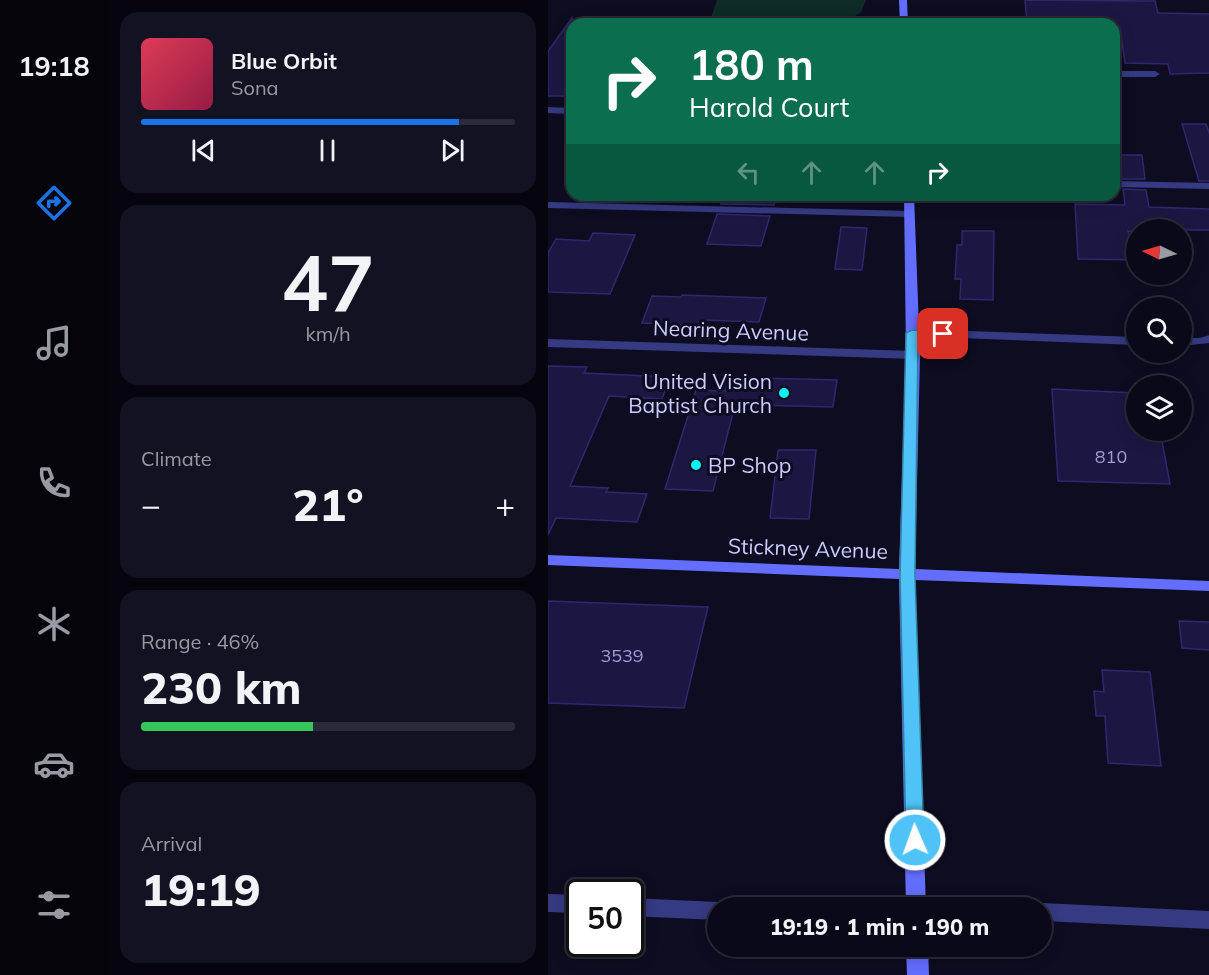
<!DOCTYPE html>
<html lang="en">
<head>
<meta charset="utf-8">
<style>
  body { margin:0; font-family:Mulish,sans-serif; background:#131222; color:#f1f3f6; height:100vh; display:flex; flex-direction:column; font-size:22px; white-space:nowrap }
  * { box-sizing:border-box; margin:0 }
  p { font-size:20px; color:#999aa2 }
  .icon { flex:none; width:33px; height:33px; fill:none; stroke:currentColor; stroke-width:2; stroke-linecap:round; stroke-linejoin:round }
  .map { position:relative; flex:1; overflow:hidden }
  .panel { display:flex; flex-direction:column; gap:12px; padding:12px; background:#06050e; width:440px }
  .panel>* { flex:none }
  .top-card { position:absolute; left:18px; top:18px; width:554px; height:183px; border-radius:18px; box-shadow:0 3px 15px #0003,0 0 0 2px #2a2a38; background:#0b6e4f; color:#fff; overflow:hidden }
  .needle { width:39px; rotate:275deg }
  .tools { position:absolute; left:578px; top:219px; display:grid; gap:12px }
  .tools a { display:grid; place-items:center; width:66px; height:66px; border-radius:50%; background:#0a0919; box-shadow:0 3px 15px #0003,0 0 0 2px #2a2a38; font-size:30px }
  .speed { position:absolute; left:18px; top:879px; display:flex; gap:12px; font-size:30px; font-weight:700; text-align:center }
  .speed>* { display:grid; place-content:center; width:78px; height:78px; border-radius:50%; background:#0a0919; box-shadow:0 3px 15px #0003,0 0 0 2px #2a2a38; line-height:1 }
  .speed .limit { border:3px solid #111; border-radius:9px; background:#fff; color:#111 }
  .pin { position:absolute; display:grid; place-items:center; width:51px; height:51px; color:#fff; margin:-26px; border-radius:12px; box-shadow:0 3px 9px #0006 }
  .me { position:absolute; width:66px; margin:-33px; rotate:358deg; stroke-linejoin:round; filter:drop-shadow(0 0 4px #0008) }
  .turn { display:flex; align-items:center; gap:21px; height:126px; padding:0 24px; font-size:27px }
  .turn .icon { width:78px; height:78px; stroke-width:2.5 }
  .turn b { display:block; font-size:42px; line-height:51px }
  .lanes { display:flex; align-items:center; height:57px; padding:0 24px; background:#0003; justify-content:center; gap:30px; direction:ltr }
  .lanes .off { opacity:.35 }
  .big { font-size:45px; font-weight:800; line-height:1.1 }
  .panel .tile { flex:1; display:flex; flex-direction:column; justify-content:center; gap:9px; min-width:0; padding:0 21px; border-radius:18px; background:#131222 }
  .panel .dial { align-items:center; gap:0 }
  .dial b { font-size:78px; line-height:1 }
  .song { display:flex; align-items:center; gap:18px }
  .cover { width:72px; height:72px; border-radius:9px; background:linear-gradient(135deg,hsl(350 70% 55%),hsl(340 70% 35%)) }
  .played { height:6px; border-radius:3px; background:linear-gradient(90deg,#1a73e8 85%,#2a2a38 85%) }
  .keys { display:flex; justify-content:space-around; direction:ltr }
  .heat { display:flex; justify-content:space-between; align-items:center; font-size:33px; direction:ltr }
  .charge { height:9px; border-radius:4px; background:linear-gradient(90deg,#34c759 46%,#2a2a38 0) }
  .trip { position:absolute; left:159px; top:897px; width:345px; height:60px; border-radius:30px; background:#0a0919; box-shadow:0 3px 15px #0003,0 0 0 2px #2a2a38; font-weight:800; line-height:60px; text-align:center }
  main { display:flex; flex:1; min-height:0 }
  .dock { display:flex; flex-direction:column; width:108px; justify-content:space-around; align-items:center; background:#04040a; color:#999aa2 }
  .dock .icon { width:42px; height:42px }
  .dock .selected { color:#1a73e8 }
  .dock b { font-size:27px; color:#f1f3f6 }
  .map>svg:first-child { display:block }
</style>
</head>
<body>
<main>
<nav class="dock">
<b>19:18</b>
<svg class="icon selected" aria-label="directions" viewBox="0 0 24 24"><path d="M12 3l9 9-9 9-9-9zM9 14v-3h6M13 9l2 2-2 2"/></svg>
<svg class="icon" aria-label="music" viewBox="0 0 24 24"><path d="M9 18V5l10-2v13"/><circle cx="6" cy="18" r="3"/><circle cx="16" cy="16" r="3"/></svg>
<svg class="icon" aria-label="phone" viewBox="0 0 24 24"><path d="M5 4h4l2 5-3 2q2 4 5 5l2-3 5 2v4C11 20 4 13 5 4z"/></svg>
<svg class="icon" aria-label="climate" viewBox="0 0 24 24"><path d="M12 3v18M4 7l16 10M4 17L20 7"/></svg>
<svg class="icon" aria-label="car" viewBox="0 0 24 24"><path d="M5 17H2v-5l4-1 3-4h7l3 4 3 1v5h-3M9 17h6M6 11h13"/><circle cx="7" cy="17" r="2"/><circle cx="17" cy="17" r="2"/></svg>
<svg class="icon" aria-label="filters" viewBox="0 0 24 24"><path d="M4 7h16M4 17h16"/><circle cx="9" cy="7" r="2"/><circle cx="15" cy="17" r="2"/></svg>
</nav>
<section class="panel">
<div class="tile">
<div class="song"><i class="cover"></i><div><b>Blue Orbit</b><p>Sona</p></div></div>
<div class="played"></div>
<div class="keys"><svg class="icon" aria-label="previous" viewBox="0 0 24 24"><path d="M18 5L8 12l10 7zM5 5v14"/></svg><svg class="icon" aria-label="pause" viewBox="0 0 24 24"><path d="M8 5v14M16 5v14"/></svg><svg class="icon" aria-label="next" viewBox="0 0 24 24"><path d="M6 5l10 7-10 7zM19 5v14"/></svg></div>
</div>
<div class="tile dial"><b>47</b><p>km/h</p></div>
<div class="tile"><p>Climate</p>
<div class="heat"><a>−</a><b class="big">21°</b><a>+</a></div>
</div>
<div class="tile"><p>Range · 46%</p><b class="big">230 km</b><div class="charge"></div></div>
<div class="tile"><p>Arrival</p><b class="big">19:19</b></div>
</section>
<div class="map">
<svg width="662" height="975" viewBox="0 0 662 975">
  <rect width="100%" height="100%" fill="#0d0c21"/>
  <path fill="#0f2b27" d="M 169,0 L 318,0 L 313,12 L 295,24 L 161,24 Z"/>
  <g fill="#1c1742" stroke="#2f286f" stroke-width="1.5">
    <path d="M 477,0 L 607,1 L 610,13 L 662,14 L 662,73 L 622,74 L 620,64 L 577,63 L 572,28 L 566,28 L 566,24 L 479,24 Z"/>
    <path d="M 24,18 L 24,96 L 0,96 L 0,51 Z"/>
    <path d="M 634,124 L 658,124 L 662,135 L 662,181 L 651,181 Z"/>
    <path d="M 571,155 L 594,155 L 597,179 L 574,179 Z"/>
    <path d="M 575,189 L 598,190 L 601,207 L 662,209 L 662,230 L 588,230 L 588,232 L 580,231 L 587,260 L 530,259 L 527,204 L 577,205 Z"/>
    <path d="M 176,195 L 229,195 L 226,205 L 173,204 Z"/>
    <path d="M 169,214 L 222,216 L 213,246 L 159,244 Z"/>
    <path d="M 293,227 L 319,228 L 314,270 L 287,269 Z"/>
    <path d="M 414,231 L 446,231 L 445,300 L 412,299 L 413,279 L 407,279 L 409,245 L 414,245 Z"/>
    <path d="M 45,233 L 87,235 L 62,294 L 0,292 L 0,253 L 8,239 L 41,241 Z"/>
    <path d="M 134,295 L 218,298 L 211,322 L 155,320 L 153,325 L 94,323 L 104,296 L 133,297 Z"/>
    <path d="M 0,366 L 39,367 L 36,373 L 122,377 L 114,399 L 61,396 L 22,486 L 60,488 L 58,492 L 99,494 L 89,522 L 8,518 L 0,535 Z"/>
    <path d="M 181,377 L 289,380 L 285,407 L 209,405 L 209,409 L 186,409 L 165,491 L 117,489 L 148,390 L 177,391 Z"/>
    <path d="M 504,389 L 588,393 L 588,430 L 612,430 L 622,484 L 510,481 Z"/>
    <path d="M 230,450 L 268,450 L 261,519 L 222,518 Z"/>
    <path d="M 0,601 L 160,607 L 136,708 L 0,703 Z"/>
    <path d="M 631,621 L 662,622 L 662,650 L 634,648 Z"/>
    <path d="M 554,670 L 602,672 L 613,766 L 560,763 L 557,716 L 548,716 L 546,691 L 556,692 Z"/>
  </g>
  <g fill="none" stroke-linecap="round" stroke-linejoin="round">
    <g fill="#353a82" fill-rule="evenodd">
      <path d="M 566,71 L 607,71 L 612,74 L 607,77 L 566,77 Z"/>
      <path d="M 0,107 L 24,108 L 24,114 L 0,113 Z"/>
      <path d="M 566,181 L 662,183 L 662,189 L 566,187 Z"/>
      <path d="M 0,202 L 361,211 L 367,214 L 361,217 L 0,208 Z"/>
      <path d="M 364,329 L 588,337 L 588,345 L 359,336 L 358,333 Z"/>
      <path d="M 662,335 L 662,343 L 633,346 L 633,338 L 651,338 Z"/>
      <path d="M 0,339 L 365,351 L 372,355 L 365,359 L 0,347 Z"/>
      <path d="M 0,894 L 32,895 L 32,913 L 0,912 Z"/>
      <path d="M 82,898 L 170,902 L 179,908 L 170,908 L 170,920 L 82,916 Z"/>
      <path d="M 368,898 L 393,902 L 396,908 L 358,908 L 361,901 Z"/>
      <path d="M 494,903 L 662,911 L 662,929 L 494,921 L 494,908 L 486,908 Z"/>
    </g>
    <g fill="#636eff" fill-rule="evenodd">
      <path d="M 351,0 L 359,0 L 360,24 L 352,24 Z"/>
      <path d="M 356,195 L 366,195 L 372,355 L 367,569 L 662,581 L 662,591 L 367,580 L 378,908 L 358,908 L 351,579 L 0,565 L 0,555 L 351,569 L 358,355 Z"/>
      <path d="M 358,946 L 380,946 L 381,975 L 359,975 Z"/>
    </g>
  </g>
  <path fill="#4fc3f7" stroke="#337fa1" stroke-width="1.5" d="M 364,330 L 395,331 L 401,334 L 395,338 L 370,337 L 367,575 L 376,840 L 373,845 L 367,847 L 360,845 L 358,840 L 352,575 L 358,333 Z"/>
  <g fill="#00f6f7" stroke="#0d0c21" stroke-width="2">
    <circle cx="236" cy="393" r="6"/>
    <circle cx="148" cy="465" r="6"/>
  </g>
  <g text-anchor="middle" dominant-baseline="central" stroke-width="6" stroke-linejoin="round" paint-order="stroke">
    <g font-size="18" fill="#a09fd0">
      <text x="563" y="456">810</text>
      <text x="74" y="655">3539</text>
    </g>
    <g font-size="21" fill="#ccf" stroke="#0d0c21">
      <text transform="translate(183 330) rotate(2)">Nearing Avenue</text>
      <text transform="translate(260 548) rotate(2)">Stickney Avenue</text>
    </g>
    <g font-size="21" fill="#ccf" stroke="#0d0c21" text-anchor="end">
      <text x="224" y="381">United Vision<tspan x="224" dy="24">Baptist Church</tspan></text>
      <text x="160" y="465" text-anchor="start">BP Shop</text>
    </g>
  </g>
</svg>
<div class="tools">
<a><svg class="needle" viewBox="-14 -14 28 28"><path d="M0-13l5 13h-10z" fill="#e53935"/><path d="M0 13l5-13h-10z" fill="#999aa2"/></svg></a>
<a><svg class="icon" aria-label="search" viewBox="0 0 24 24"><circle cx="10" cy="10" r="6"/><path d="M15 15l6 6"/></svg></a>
<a><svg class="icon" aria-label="layers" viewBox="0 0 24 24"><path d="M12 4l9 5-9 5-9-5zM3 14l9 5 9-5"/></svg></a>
</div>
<div class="speed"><div class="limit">50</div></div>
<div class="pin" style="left:395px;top:334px;background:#d93025"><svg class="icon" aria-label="arrive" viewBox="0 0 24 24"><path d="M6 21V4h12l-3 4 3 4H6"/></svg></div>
<svg class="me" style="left:367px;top:840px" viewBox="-20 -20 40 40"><circle r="17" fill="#4fc3f7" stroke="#fff" stroke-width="3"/><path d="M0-11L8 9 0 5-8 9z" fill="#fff"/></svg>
<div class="trip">19:19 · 1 min · 190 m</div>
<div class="top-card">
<div class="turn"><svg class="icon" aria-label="right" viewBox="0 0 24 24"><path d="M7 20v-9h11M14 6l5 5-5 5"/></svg><div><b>180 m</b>Harold Court</div></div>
<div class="lanes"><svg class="icon off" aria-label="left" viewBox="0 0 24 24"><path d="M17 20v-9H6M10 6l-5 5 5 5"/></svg><svg class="icon off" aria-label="ahead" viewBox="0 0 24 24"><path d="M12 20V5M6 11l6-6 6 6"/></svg><svg class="icon off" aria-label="ahead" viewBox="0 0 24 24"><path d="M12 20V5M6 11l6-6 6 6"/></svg><svg class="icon" aria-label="right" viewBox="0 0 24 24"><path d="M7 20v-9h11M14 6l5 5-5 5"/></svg></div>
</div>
</div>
</main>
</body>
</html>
